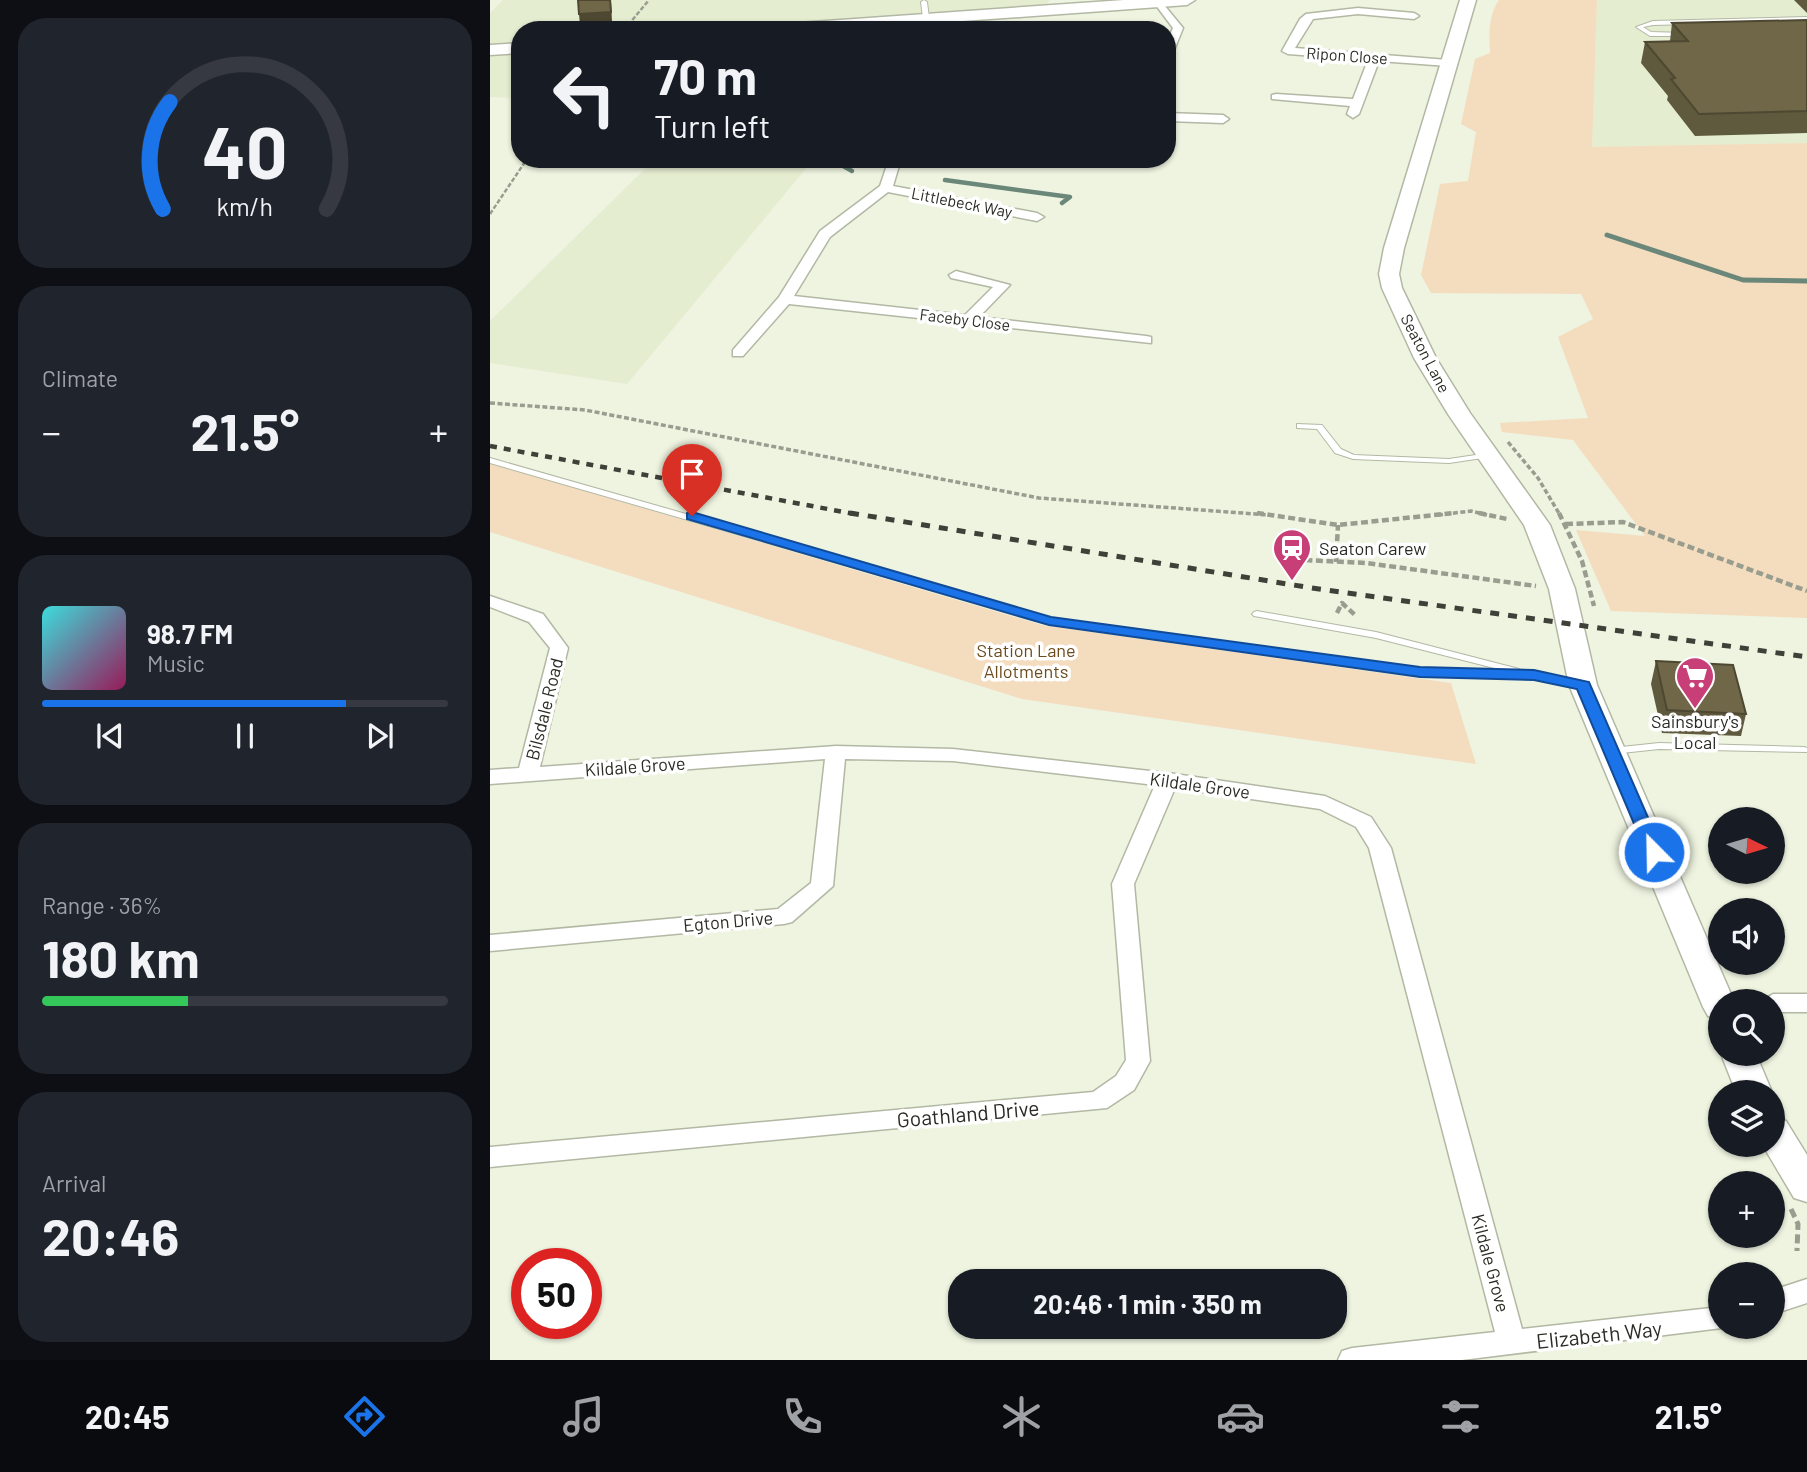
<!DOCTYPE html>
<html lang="en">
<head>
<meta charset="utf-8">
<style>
  body { margin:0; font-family:Barlow,sans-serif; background:#20242c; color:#f1f3f6; height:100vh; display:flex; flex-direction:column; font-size:26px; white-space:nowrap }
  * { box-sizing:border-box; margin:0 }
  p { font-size:23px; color:#9ea1a6 }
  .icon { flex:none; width:38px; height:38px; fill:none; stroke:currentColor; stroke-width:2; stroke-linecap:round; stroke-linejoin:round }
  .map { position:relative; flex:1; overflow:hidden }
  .sheet { display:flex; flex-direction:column; gap:18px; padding:18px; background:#0d0f14; width:490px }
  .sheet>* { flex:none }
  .hud { position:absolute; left:21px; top:21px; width:665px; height:147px; border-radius:28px; box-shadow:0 2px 5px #0004; background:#171b24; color:#f1f3f6; overflow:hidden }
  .needle { width:46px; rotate:95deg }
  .fabs { position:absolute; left:1218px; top:807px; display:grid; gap:14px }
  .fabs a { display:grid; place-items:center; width:77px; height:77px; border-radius:50%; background:#171b24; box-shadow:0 2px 5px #0004; font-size:35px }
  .speed { position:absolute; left:21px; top:1248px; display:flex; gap:14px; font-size:35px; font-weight:700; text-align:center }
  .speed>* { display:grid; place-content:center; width:91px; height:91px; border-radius:50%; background:#171b24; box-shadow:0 2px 5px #0004; line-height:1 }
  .speed .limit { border:10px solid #d22; background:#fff; color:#111 }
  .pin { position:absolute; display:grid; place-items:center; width:60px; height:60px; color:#fff; margin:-72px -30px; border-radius:50% 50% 50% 0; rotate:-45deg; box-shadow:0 0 7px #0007 }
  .pin .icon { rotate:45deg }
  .me { position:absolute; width:77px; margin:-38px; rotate:337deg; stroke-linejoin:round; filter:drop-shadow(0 0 5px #0008) }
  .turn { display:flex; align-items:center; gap:24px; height:147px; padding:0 28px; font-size:32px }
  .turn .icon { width:91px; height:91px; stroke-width:2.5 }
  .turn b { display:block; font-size:49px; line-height:60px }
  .big { font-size:52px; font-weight:700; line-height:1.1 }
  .sheet .widget { flex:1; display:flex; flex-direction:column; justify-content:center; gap:10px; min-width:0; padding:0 24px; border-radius:28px; background:#20242c }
  .sheet .dial { align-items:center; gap:0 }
  .dial svg { height:182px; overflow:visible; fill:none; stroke:#363941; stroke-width:7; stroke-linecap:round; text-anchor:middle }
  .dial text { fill:#f1f3f6; stroke:none }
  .song { display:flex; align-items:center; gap:21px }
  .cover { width:84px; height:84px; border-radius:10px; background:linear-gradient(135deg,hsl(180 70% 55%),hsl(330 70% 35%)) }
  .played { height:7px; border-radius:4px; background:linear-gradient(90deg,#1a73e8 75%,#363941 75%) }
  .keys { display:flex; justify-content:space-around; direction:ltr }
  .heat { display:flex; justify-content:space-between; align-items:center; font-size:38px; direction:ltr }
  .charge { height:10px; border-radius:5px; background:linear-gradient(90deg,#34c759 36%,#363941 0) }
  .trip { position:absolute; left:458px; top:1269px; width:399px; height:70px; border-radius:28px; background:#171b24; box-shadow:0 2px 5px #0004; font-weight:700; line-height:70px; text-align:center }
  .tab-bar { display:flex; height:112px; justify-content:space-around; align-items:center; background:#090b0e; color:#9ea1a6 }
  .tab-bar .icon { width:49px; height:49px }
  .tab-bar .active { color:#1a73e8 }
  .tab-bar b { font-size:32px; color:#f1f3f6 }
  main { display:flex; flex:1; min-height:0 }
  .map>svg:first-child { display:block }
</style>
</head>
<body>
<main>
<section class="sheet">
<div class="widget dial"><svg viewBox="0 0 100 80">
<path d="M14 69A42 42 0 1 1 86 69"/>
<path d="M14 69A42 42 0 0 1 17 22" stroke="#1a73e8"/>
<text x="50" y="56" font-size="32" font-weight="700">40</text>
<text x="50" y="72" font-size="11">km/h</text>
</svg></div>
<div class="widget"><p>Climate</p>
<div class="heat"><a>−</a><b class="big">21.5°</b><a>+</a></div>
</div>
<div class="widget">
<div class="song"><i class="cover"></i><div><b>98.7 FM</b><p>Music</p></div></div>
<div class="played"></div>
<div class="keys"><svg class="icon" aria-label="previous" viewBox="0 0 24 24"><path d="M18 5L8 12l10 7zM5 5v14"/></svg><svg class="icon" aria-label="pause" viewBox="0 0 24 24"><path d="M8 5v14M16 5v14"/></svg><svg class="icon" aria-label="next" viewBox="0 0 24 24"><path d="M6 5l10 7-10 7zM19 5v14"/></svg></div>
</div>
<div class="widget"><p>Range · 36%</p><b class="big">180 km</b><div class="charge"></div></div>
<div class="widget"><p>Arrival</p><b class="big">20:46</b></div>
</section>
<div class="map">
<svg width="1317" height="1360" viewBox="0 0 1317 1360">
  <rect width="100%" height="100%" fill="#eef4e0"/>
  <g fill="#e5edd1">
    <path d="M 13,0 L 560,0 L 549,14 L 441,22 L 435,30 L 30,30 L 30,98 L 0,97 L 0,13 Z"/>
    <path d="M 1107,0 L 1317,0 L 1317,143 L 1101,148 Z"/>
    <path d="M 165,159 L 324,159 L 137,384 L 0,363 L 0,321 Z"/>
  </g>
  <g fill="#f4dcbf">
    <path d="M 1009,0 L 1107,0 L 1102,147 L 1317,143 L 1317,618 L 1121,611 L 1086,530 L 1155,536 L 1083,440 L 1012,432 L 1010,423 L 1098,418 L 1068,337 L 1103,319 L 1091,294 L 941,293 L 931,275 L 950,184 L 978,181 L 986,132 L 971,124 L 985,59 L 1000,53 C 999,34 998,16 1009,0 Z"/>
    <path d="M 0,463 L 552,625 L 961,683 L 986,764 L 532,699 L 0,532 Z"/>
  </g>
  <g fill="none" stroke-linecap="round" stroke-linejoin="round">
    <g stroke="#6b877a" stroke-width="4.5">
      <path d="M 341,159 L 362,171"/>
      <path d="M 455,180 L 580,197 L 572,203"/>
    </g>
    <path stroke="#6b877a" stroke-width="5" d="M 1117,235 L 1253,280 L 1317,281"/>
    <defs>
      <g id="lane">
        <path d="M 434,0 L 437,2 L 439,18 L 436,20 L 433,18 L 431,2 Z"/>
        <path d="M 1317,17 L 1317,21 L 1163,25 L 1153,27 L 1161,32 L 1196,33 L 1197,34 L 1194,36 L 1160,36 L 1146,27 L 1163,21 Z"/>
        <path d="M 807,424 L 832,425 L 851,449 L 864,455 L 959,459 L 999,453 L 1003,455 L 999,457 L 959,463 L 863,459 L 845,453 L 827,429 L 807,428 Z"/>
        <path d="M 0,458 L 560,618 L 930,669 L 1016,671 L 886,638 L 764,616 L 762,614 L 764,612 L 767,611 L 886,632 L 1029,669 L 1030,672 L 1041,671 L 1094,683 L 1096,685 L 1091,688 L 1045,678 L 930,675 L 559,624 L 0,463 Z"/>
        <path d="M 1169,743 L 1314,747 L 1317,748 L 1317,752 L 1169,749 L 1122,754 L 1117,751 L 1122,748 Z"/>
      </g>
      <g id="street">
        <path d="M 662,0 L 670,0 L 693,28 L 681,58 L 677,59 L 677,41 L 683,28 Z"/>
        <path d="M 868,8 L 924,13 L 929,16 L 924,19 L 868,14 L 823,19 L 805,48 L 958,60 L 964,63 L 958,66 L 889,61 L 869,114 L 863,118 L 857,114 L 860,106 L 782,99 L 782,95 L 786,94 L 863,99 L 878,60 L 798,54 L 792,51 L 810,19 L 816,14 Z"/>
        <path d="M 677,113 L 733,115 L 739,119 L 733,123 L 677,121 Z"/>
        <path d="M 399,159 L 411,159 L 403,186 L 547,213 L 554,217 L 547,221 L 398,192 L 340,237 L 304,296 L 475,315 L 503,287 L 461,278 L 459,275 L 466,271 L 520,285 L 489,317 L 656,336 L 661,337 L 661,343 L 299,304 L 253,356 L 243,356 L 243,350 L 289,297 L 330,231 L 390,186 Z"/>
        <path d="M 0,596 L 53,614 L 78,648 L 50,767 L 346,746 L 463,749 L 678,773 L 835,796 L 881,817 L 901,848 L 1032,1329 L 1230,1307 L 1230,1326 L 1240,1327 L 972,1360 L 848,1360 L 852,1351 L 862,1348 L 1005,1332 L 879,848 L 866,827 L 830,809 L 685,788 L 644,884 L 660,1061 L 644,1090 L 617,1108 L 0,1167 L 0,1147 L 603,1092 L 626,1076 L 636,1060 L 622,884 L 665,785 L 463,761 L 355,759 L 343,886 L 302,922 L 294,924 L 0,951 L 0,935 L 288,909 L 321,883 L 335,759 L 0,784 L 0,770 L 29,768 L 60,648 L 39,622 L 0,607 Z"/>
        <path d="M 1283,994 L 1317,994 L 1317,1012 L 1283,1012 L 1283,1001 L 1272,1001 Z"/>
        <path d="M 1317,1279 L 1317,1303 L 1283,1314 L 1283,1290 Z"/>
      </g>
      <g id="secondary">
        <path d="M 634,0 L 705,0 L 697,5 L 347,30 L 271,30 L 279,25 Z"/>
        <path d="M 970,0 L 986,0 L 914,248 L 909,274 L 912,288 L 946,358 L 980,413 L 1060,525 L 1085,589 L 1107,685 L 1244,1001 L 1230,1001 L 1230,1020 L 1218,1016 L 1213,1007 L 1079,685 L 1059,589 L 1034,525 L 958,414 L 924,358 L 892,288 L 889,274 L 894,248 Z"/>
        <path d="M 30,43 L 30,53 L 0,55 L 0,45 Z"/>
        <path d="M 1231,1054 L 1266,1054 L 1282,1092 L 1246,1092 Z"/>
        <path d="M 1283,1117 L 1296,1121 L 1317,1155 L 1317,1202 L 1304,1198 L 1272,1144 L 1283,1144 Z"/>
      </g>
    </defs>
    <use href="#lane" stroke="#b2b8a4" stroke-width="2"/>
    <use href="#street" stroke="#b2b8a4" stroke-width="3"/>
    <use href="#secondary" stroke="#b2b8a4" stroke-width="3"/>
    <g stroke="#999d8f" stroke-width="2.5" stroke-dasharray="4.5 2" stroke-linecap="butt">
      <path d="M 134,30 L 159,0"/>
      <path d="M 0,214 L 37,159"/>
    </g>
    <g stroke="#999d8f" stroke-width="3.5" stroke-dasharray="5 2.5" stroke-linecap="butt">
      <path d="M 0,403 L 95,410 L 549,498 L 779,515"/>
      <path d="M 1018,442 L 1048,478 L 1070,515"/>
      <path d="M 948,515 L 981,511 L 997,515"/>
    </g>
    <g stroke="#999d8f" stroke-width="4.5" stroke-dasharray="7 3.5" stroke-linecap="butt">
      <path d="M 767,513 L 848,525 L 964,513"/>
      <path d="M 989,513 L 1017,519"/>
      <path d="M 1069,513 L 1092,561 L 1104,606"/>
      <path d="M 1076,524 L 1133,522 L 1317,591"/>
      <path d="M 846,562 L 848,525"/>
      <path d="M 794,568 L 793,559 L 876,563 L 1046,586"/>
      <path d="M 847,613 L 852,603 L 866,616"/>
    </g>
    <g stroke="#999d8f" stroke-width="5" stroke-dasharray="9 4.5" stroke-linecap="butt">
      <path d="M 1220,1028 L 1228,1046"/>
      <path d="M 1301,1209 L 1308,1224 L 1307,1251"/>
    </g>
    <use href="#lane" fill="#fff" fill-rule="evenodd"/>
    <use href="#street" fill="#fff" fill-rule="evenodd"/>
    <use href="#secondary" fill="#fff" fill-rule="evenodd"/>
    <path stroke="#3f4139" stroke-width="4.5" stroke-dasharray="7 7" stroke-linecap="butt" d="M 0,446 L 370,515"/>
    <path stroke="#3f4139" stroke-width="5" stroke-dasharray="9 9" stroke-linecap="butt" d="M 360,513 L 822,588 L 1317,657"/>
  </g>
  <g fill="#5f593d">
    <path d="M 1304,0 L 1317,0 L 1317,13 Z"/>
    <path d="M 1317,20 L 1317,133 L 1205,136 L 1177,100 L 1178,96 L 1151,63 L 1155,42 L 1180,41 L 1182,23 Z"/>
    <path d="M 1166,661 L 1256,714 L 1251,736 L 1172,733 L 1161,684 Z"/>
  </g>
  <path fill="#4e4832" d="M 120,0 L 121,0 L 122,22 L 90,25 L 89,14 Z"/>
  <g fill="#6f6747" stroke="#4e4832" stroke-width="2">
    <path d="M 88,0 L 120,0 L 121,12 L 89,14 Z"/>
    <path d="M 1317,20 L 1317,111 L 1209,114 L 1181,79 L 1185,78 L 1155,42 L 1198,41 L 1182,23 Z"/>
    <path d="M 1166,661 L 1243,665 L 1256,714 L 1177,710 Z"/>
  </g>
  <path fill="#1a73e8" stroke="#114b97" stroke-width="2" d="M 202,512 L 561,617 L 930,667 L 1044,670 L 1099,682 L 1173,852 L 1164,858 L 1156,852 L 1087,689 L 1044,680 L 930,677 L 559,625 L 197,519 L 197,513 Z"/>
  <defs>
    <symbol id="station-pin" viewBox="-11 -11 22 30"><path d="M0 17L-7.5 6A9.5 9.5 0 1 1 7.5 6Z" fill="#c83e76" stroke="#fff"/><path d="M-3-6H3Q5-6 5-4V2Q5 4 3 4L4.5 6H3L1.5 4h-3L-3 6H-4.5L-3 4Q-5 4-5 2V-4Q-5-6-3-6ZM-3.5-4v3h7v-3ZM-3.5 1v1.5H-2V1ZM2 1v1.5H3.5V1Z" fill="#fff"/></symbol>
    <symbol id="supermarket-pin" viewBox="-11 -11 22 30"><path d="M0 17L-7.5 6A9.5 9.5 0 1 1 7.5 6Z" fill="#c83e76" stroke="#fff"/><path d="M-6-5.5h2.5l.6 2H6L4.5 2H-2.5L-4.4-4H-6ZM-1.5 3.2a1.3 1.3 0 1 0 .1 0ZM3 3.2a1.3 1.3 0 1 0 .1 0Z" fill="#fff"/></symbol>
  </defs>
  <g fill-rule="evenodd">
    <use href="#station-pin" x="780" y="526" width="44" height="60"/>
    <use href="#supermarket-pin" x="1183" y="654" width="44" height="60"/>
  </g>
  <g text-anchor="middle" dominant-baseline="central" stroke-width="7" stroke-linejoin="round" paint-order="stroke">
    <g font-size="16" fill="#292b24" stroke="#fff">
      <text transform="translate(857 55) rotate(4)">Ripon Close</text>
      <text transform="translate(472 202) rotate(11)">Littlebeck Way</text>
      <text transform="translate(475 319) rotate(7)">Faceby Close</text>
      <text transform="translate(936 353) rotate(62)">Seaton Lane</text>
    </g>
    <g font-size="18" fill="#292b24" stroke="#fff" text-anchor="start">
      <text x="829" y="548">Seaton Carew</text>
      <text x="1205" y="721" text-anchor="middle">Sainsbury's<tspan x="1205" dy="21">Local</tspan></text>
    </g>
    <g font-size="18" fill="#6c4a1a" stroke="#fff">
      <text x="536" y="650">Station Lane<tspan x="536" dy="21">Allotments</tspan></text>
    </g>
    <g font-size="18" fill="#292b24" stroke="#fff">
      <text transform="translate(54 709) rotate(-76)">Bilsdale Road</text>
      <text transform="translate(145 766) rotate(-4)">Kildale Grove</text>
      <text transform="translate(710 785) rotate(8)">Kildale Grove</text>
      <text transform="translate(238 921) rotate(-5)">Egton Drive</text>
      <text transform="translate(1001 1263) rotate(75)">Kildale Grove</text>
    </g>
    <g font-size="21" fill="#292b24" stroke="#fff">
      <text transform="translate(478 1113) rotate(-5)">Goathland Drive</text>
      <text transform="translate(1109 1334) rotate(-6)">Elizabeth Way</text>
    </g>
  </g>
</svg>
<div class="fabs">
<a><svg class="needle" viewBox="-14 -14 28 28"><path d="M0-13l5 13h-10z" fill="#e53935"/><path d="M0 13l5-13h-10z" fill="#9ea1a6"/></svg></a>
<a><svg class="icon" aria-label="sound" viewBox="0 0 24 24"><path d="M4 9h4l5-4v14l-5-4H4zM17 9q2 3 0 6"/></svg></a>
<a><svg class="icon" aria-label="search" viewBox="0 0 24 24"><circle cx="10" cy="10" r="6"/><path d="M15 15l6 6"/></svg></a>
<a><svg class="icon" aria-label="layers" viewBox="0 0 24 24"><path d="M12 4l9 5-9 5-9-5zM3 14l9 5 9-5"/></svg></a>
<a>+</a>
<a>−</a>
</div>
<div class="speed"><div class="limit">50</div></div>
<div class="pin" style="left:202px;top:516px;background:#d93025"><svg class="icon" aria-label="arrive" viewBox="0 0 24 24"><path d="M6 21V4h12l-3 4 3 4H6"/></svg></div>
<svg class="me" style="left:1164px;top:852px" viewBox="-20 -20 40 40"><circle r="17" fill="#1a73e8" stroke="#fff" stroke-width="3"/><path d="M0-11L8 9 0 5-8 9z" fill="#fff"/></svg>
<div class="trip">20:46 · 1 min · 350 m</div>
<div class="hud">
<div class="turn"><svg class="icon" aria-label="left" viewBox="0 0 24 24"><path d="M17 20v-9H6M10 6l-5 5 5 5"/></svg><div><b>70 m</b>Turn left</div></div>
</div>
</div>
</main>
<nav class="tab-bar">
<b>20:45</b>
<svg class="icon active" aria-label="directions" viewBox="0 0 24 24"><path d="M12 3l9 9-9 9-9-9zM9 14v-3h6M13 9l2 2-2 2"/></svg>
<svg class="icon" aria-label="music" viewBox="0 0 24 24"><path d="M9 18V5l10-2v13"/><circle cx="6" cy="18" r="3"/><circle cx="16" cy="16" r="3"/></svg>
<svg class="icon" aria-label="phone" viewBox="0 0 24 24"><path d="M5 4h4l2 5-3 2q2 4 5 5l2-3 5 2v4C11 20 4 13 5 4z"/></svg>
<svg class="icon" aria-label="climate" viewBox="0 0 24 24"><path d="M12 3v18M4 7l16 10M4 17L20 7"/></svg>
<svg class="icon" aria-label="car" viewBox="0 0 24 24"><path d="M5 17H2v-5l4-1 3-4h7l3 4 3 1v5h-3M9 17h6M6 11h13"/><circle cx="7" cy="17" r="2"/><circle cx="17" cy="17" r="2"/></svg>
<svg class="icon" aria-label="filters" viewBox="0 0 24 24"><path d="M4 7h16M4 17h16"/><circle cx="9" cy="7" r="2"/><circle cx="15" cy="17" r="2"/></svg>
<b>21.5°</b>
</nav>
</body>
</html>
